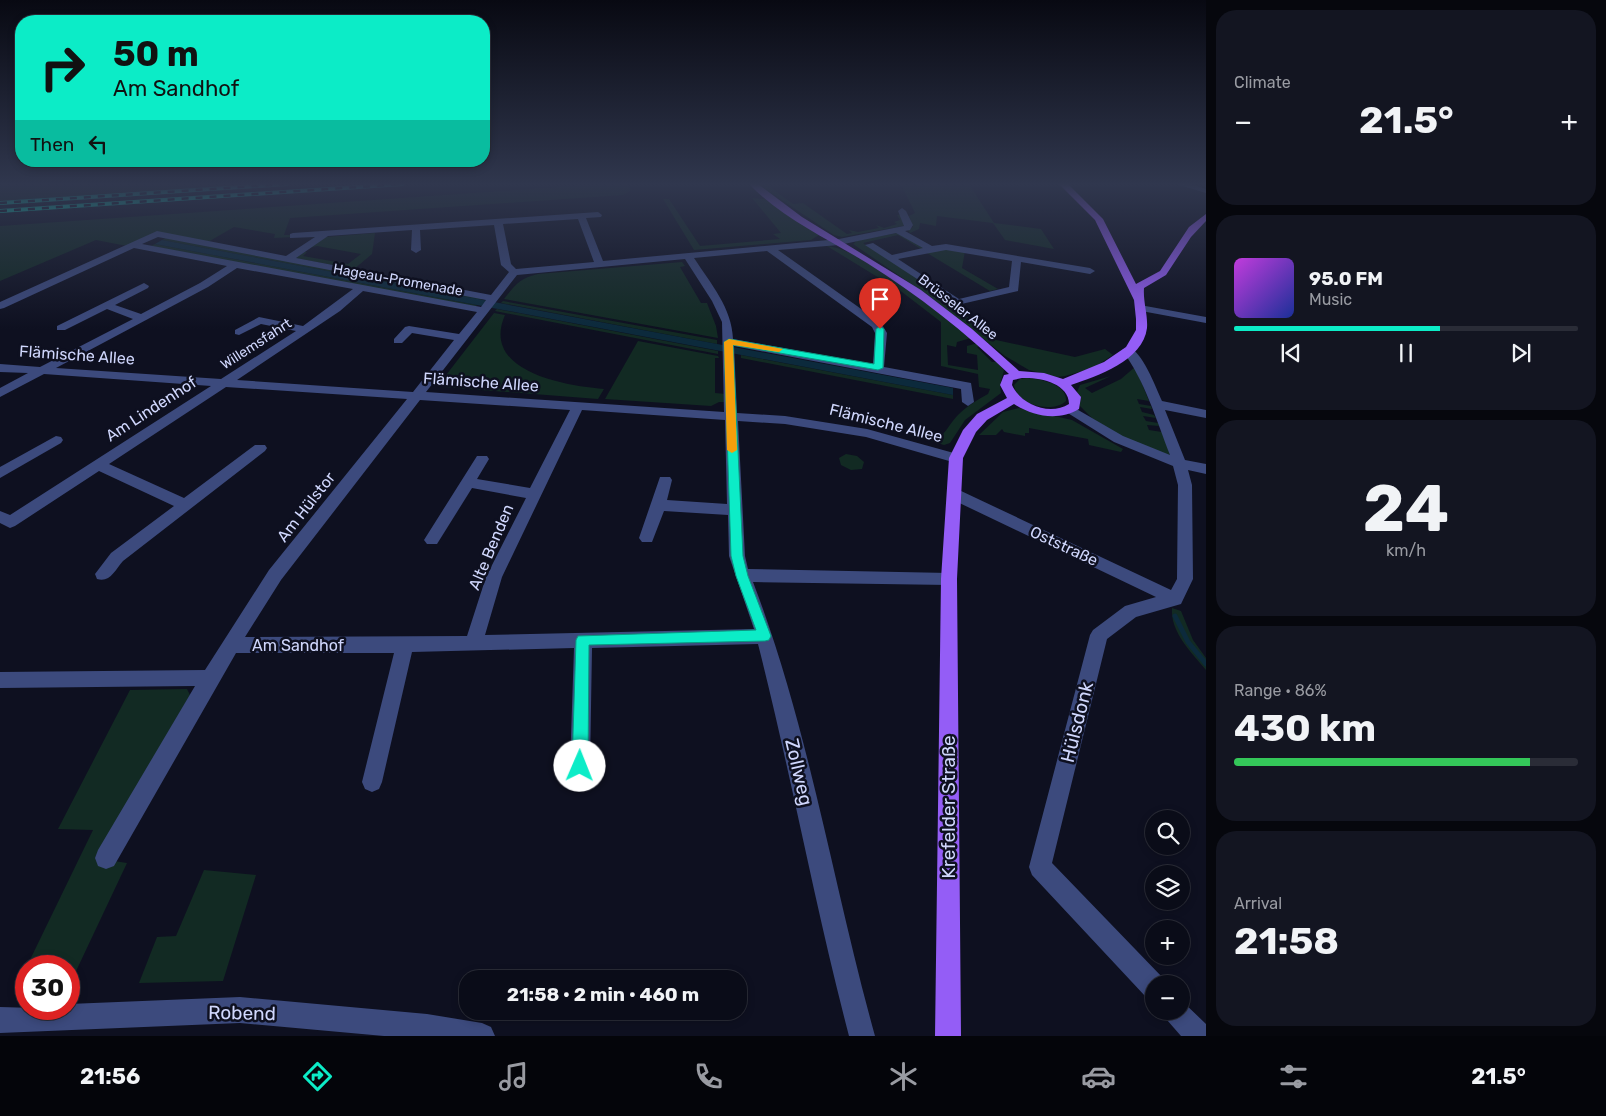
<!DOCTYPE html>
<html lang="en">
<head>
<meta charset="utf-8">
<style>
  body { margin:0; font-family:Rubik,sans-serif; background:#131521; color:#f1f3f6; height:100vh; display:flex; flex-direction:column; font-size:19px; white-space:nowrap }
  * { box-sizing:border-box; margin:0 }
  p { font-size:16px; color:#999ba2 }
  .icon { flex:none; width:28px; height:28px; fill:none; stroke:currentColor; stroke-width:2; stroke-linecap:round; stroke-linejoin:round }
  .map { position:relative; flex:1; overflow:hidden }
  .drawer { display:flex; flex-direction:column; gap:10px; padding:10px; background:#06070d; width:400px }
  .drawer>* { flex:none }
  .hud { position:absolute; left:15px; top:15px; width:475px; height:152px; border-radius:20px; box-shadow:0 2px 8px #0003,0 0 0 1px #2a2c37; background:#0cecc7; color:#111; overflow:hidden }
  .buttons { position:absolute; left:1145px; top:810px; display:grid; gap:10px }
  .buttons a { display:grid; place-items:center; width:45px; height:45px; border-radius:50%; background:#0a0c18; box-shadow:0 2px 8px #0003,0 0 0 1px #2a2c37; font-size:25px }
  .speed { position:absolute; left:15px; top:955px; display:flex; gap:10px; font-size:25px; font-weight:700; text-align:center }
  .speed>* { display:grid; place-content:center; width:65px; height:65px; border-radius:50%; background:#0a0c18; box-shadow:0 2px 8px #0003,0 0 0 1px #2a2c37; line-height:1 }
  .speed .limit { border:8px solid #d22; background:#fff; color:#111 }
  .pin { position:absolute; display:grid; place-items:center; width:42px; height:42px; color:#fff; margin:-51px -21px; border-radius:50% 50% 50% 0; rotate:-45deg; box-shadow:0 0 5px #0007 }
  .pin .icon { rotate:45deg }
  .me { position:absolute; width:55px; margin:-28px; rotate:1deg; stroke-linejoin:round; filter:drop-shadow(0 0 4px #0008) }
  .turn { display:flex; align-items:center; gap:18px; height:105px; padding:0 15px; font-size:22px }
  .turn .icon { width:65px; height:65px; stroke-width:2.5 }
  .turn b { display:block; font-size:35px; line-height:42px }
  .then { display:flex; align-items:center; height:48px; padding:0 15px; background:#0003; gap:10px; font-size:19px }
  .big { font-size:38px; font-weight:700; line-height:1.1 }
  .drawer .widget { flex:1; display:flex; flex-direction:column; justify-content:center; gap:8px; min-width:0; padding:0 18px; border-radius:20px; background:#131521 }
  .drawer .dial { align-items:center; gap:0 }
  .dial b { font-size:65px; line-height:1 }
  .song { display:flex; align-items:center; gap:15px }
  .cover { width:60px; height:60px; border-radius:8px; background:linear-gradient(135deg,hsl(290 70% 55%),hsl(230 70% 35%)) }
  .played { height:5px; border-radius:2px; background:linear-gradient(90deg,#0cecc7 60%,#2a2c37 60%) }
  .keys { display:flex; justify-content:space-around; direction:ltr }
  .heat { display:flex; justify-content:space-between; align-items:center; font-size:28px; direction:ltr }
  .charge { height:8px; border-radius:4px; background:linear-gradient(90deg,#34c759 86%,#2a2c37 0) }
  .trip { position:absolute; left:459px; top:970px; width:288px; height:50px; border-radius:20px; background:#0a0c18; box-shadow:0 2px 8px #0003,0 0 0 1px #2a2c37; font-weight:700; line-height:50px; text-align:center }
  .tabs { display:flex; height:80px; justify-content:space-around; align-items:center; background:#04050a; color:#999ba2 }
  .tabs .icon { width:35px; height:35px }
  .tabs .current { color:#0cecc7 }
  .tabs b { font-size:22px; color:#f1f3f6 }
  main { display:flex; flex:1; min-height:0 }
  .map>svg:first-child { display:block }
</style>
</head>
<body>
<main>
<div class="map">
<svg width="1206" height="1036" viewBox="0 0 1206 1036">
  <rect width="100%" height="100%" fill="#0e1020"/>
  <g fill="#122a23">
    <path d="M 0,184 L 262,184 L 0,201 Z"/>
    <path d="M 602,184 L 628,184 L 631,190 L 623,195 L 290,218 L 284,235 L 295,235 L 294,237 L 274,238 L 275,234 L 234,227 L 208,242 L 158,232 L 127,246 L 96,240 L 0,281 L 0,226 Z"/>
    <path d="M 758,184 L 766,184 L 793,204 L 803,203 L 847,234 L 852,233 L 849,230 L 858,232 L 879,228 L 876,225 L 884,228 L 897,224 L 894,222 L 900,220 L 897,215 L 901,215 L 905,224 L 903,226 L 842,237 L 834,235 Z"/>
    <path d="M 901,184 L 969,184 L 994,223 L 1041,229 L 1054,249 L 1005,240 L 993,223 L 937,216 L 936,226 L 920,223 L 919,229 L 910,233 L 908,230 L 913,227 L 909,216 L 915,213 Z"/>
    <path d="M 752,198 L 765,199 L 819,235 L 811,240 L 694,250 L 663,199 L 669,199 L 700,246 L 780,239 L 773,234 L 781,233 Z"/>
    <path d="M 375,233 L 372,254 L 354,269 L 295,258 L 304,252 L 307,252 L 303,256 L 348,264 L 361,254 L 317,246 L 309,248 L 326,237 Z"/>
    <path d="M 897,233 L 925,248 L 921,249 L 898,235 L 863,243 L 964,308 L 959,310 L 996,340 L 1075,357 L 1105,349 L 1113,355 L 1093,368 L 1065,376 L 1057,377 L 1029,370 L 1005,356 L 923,292 L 853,244 L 858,240 Z"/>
    <path d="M 166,238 L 483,297 L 481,300 L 162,240 Z"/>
    <path d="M 155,244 L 477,305 L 474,308 L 151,246 Z"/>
    <path d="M 827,246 C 866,250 939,313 971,338 L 957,342 L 956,347 L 947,345 L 948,365 L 978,370 L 977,355 L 967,353 L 967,346 L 978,343 L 981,346 L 977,347 L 992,362 L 997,362 L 1004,370 L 1000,385 L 1001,393 L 965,420 L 950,443 L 944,445 L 917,437 C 946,443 942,432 958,415 C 967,406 977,400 988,394 L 990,389 L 979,387 L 978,374 L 941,366 L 941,322 L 902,292 Z"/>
    <path d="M 947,248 L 965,251 L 962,268 L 998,289 L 990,291 L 927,253 Z"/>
    <path d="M 682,262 L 685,266 L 680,267 L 701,303 L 707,303 L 716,326 L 718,338 L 504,299 C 515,285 520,278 538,274 Z"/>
    <path d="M 503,301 L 717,340 L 717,344 L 501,303 Z"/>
    <path d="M 497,309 L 718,351 L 718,354 L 495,311 Z"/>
    <path d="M 494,313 L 505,315 C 480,372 566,386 604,389 L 598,399 L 442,387 L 443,379 Z"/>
    <path d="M 638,341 L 718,356 L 719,358 L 715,358 L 715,393 L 726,394 L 727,402 L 719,402 L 711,406 L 605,399 Z"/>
    <path d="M 741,355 L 953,395 L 953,399 L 741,358 Z"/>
    <path d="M 1135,367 L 1149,401 L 1137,399 L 1139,404 L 1151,406 L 1152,409 L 1140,407 L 1142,412 L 1154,415 L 1156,418 L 1143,416 L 1146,421 L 1158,423 L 1159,426 L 1147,425 L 1149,430 L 1162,432 L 1171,457 L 1131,443 L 1092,418 L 1080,406 L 1077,392 L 1080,385 L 1111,376 L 1085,388 L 1092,393 L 1121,379 Z"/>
    <path d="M 1027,378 C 1041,379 1067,384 1066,401 C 1053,414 1016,405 1014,385 L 1020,379 Z"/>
    <path d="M 1019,408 L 1072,420 L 1123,449 L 1121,452 L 1089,445 L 1088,439 L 1029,428 L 1029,433 L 1025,433 L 1025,436 L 1004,432 L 1002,429 L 996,435 L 979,435 L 1003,412 Z"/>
    <path d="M 846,454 L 857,456 L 864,462 L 862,469 L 851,470 L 841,465 L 839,458 Z"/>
    <path d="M 1172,608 L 1181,611 L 1193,640 L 1206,658 L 1206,670 C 1192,653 1170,632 1172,608 Z"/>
    <path d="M 187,689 L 190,695 L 95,858 L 127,863 L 69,986 L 69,966 L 27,966 L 93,830 L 58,829 L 130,690 Z"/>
    <path d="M 204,870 L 256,875 L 223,981 L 139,983 L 157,937 L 176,936 Z"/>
  </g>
  <path fill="#0c2a3c" d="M 162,240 L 953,388 L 953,395 L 155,244 Z"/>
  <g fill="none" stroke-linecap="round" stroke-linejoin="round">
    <path stroke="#0c2a3c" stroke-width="5" d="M 1175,616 L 1188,642 L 1206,664"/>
    <g fill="#3c4a7d" fill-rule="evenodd">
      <path d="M 1176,184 L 1191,184 L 1206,189 L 1206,193 Z"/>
      <path d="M 902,208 L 906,211 L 913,225 L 910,230 L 905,231 L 932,246 L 946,244 L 1090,268 L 1095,271 L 1090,274 L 1021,262 L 1018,291 L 957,305 L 865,245 L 873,243 L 892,255 L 923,248 L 896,233 L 839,245 L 778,250 L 881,323 L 887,333 L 884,367 L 971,383 L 974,402 L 968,406 L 962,402 L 961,389 L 734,346 L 737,413 L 785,416 L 867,429 L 961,455 L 963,458 L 956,463 L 866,437 L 785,424 L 738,421 L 745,556 L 748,569 L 949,573 L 955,574 L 957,579 L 955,584 L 949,585 L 753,582 C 809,728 833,885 875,1036 L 849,1036 C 815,906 791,774 758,644 L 592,648 L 590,766 L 587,773 L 580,776 L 573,773 L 570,766 L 574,648 L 412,652 L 382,782 L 379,789 L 372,792 L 365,789 L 362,782 L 394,653 L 236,653 L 114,866 L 106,869 L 98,866 L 95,858 L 98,850 L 195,686 L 0,688 L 0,672 L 205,670 L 269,570 L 407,399 L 226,387 L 109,464 L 184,498 L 255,445 L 265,445 L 267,448 L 265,451 L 123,561 C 115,570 110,583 97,579 L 95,574 L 111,553 L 174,506 L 99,471 L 15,526 L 10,528 L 0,523 L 0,511 L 10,515 L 211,386 L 44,374 L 0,397 L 0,388 L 28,373 L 0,372 L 0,364 L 40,367 L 133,319 L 107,309 L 65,330 L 57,330 L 57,326 L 144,283 L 149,286 L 148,288 L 115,305 L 141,314 L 200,283 L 227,266 L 134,248 L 4,308 L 0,309 L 0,302 L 157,231 L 286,256 L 315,237 L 290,238 L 290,234 L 293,233 L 598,212 L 602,215 L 601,217 L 586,218 L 603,261 L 839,239 L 904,226 L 898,211 ZM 578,219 L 594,262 L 516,269 L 511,264 L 503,224 ZM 494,225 L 501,265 L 509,272 L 491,295 L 296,258 L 328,236 L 412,230 L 411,250 L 416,253 L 421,250 L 420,230 ZM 158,237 L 486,300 L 481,307 L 142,244 ZM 946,250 L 1012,261 L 1009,287 L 959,299 L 898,259 ZM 767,251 L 872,327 L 875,333 L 873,364 L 733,339 C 732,308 711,284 694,258 ZM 685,259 L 712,301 L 722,322 L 724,412 L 426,392 L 517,275 ZM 237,268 L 353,289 L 303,326 L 259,317 L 235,330 L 235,334 L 239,335 L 261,324 L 296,331 L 221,379 L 56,368 L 208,287 ZM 363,291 L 477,312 L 459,334 L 409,326 L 405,327 L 394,339 L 394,343 L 402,343 L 412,333 L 454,340 L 413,392 L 237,380 L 340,311 ZM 420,400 L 570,410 L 530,488 L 477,479 L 489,459 L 487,456 L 477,456 L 424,540 L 427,544 L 437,544 L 472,488 L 526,498 L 486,577 L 467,636 L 245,637 L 281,580 ZM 582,410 L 725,420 L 727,504 L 667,500 L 672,480 L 670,477 L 660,477 L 639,538 L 642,542 L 652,542 L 664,511 L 728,515 L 729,556 L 754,629 L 485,635 L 502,577 Z"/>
      <path d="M 1140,305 L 1206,317 L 1206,323 L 1136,310 L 1135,308 Z"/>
      <path d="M 1128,347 C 1142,350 1156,388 1162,401 L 1206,410 L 1206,418 L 1165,410 L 1185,460 L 1206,464 L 1206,474 L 1188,470 L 1192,485 L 1193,579 L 1181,604 L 1136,617 L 1107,639 L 1052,863 L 1163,978 L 1165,984 L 1154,984 L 1154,999 L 1145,996 L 1032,875 L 1029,867 L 1090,635 L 1093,630 L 1125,606 L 1156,597 L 949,498 L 947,494 L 954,489 L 959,490 L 1171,590 L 1177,579 L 1178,485 L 1173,466 L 1114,442 L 1063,410 L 1069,406 L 1073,407 L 1123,436 L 1170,455 C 1156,419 1145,381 1122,350 Z"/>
      <path d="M 56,436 L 61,437 L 63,440 L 61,443 L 0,478 L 0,467 Z"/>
      <path d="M 240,997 L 427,1014 L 482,1023 L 491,1027 L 495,1036 L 384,1036 L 240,1023 L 0,1033 L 0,1007 L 69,1009 L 69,1004 Z"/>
      <path d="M 1181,1000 L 1206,1024 L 1206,1036 L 1181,1036 L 1167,1020 L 1163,1011 L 1181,1011 Z"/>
    </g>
    <path fill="#945df6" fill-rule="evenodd" d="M 749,184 L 758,184 L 802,217 L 921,290 L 972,329 L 1019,371 L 1044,373 L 1063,379 L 1104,362 L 1126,347 L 1136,330 L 1136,319 L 1134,300 L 1095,220 L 1059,184 L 1068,184 L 1103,219 L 1136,284 L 1160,271 L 1189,227 L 1206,214 L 1206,221 L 1191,237 L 1166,275 L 1144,288 C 1143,302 1148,315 1147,328 C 1143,361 1097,376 1071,385 L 1081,397 L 1079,409 C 1059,421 1034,417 1014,404 L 987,420 L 976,432 L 963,458 L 957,579 L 961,1036 L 935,1036 L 941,579 L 949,458 L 963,430 L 977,414 L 1007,398 L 1000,385 L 1004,375 L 1009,374 C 965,332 918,295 867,263 C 828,239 782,218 749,184 ZM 1022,378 C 1039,377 1069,383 1069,404 C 1050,416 1021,405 1012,385 L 1013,380 Z"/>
    <defs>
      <g id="rail">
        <path d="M 0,203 L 287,184"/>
        <path d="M 0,211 L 403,184"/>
      </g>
    </defs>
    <use href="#rail" stroke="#0cecc7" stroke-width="4"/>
    <use href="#rail" stroke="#0e1020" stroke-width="2.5" stroke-dasharray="7" stroke-linecap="butt"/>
  </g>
  <linearGradient id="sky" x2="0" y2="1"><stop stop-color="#080912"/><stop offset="0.56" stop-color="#30374e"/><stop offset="1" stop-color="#30374e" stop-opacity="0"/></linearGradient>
  <rect width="1206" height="329" fill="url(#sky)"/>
  <path fill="#0cecc7" stroke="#089981" d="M 880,326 L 884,329 L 883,368 L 878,370 L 733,345 L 743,556 L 748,576 L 771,636 L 769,640 L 765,641 L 589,645 L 588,766 L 585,771 L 580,773 L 575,771 L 572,766 L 576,640 L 578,636 L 756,630 L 736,576 L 731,556 L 724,342 L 729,339 L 874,364 L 876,329 Z"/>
  <path fill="#f59e0b" d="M 729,339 L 783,349 L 779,352 L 733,345 L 737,450 L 732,453 L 727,450 L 724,342 Z"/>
  <g text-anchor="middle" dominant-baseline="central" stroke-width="5" stroke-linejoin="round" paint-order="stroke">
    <g font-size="14" fill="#d0d7fd" stroke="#0e1020">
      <text transform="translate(398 280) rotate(10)">Hageau-Promenade</text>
      <text transform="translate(958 307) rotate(38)">Brüsseler Allee</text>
      <text transform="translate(256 344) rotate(-33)">Willemsfahrt</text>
    </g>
    <g font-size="16" fill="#d0d7fd" stroke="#0e1020">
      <text transform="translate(77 355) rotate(4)">Flämische Allee</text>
      <text transform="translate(481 382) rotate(4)">Flämische Allee</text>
      <text transform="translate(151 409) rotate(-33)">Am Lindenhof</text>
      <text transform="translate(886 423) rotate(14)">Flämische Allee</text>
      <text transform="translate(306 507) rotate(-52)">Am Hülstor</text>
      <text transform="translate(1064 546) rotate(25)">Oststraße</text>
      <text transform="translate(491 547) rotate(-67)">Alte Benden</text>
      <text x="298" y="645">Am Sandhof</text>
    </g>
    <g font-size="19" fill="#d0d7fd" stroke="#0e1020">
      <text transform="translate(1077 722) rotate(-76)">Hülsdonk</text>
      <text transform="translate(799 772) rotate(77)">Zollweg</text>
      <text transform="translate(948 807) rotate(-90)">Krefelder Straße</text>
      <text transform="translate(242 1013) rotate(1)">Robend</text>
    </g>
  </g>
</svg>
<div class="buttons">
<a><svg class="icon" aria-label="search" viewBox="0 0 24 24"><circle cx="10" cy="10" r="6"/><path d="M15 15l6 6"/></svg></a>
<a><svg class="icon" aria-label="layers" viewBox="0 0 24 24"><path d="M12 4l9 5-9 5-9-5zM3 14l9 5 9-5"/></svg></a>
<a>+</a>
<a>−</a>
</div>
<div class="speed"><div class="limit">30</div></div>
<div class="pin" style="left:880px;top:329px;background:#d93025"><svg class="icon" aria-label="arrive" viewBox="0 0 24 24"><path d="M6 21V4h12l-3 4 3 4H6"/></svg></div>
<svg class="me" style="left:580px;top:766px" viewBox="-20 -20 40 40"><circle r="19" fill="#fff"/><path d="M0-13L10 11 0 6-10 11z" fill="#0cecc7"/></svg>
<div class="trip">21:58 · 2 min · 460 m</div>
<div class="hud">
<div class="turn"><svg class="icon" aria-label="right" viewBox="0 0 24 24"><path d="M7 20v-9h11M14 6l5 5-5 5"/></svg><div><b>50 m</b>Am Sandhof</div></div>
<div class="then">Then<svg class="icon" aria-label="left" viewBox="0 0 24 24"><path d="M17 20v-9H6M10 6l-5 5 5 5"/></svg></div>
</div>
</div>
<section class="drawer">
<div class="widget"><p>Climate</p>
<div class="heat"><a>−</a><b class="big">21.5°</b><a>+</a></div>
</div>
<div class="widget">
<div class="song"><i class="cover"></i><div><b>95.0 FM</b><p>Music</p></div></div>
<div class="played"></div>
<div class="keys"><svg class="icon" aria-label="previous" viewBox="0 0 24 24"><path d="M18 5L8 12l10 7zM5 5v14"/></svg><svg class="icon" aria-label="pause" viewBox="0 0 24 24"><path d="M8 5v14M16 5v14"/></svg><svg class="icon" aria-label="next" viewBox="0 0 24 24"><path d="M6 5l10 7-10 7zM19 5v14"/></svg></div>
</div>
<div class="widget dial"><b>24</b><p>km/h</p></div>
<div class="widget"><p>Range · 86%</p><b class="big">430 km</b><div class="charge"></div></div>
<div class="widget"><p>Arrival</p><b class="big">21:58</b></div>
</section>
</main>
<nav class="tabs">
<b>21:56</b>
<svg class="icon current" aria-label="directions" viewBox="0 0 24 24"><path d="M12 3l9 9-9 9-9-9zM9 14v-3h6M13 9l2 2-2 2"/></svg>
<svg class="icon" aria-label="music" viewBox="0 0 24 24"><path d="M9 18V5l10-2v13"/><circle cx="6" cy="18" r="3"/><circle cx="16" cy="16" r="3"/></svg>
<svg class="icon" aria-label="phone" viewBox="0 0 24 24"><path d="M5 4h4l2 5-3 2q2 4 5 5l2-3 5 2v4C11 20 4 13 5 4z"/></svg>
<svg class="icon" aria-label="climate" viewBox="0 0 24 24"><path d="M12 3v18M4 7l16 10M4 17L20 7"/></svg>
<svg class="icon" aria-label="car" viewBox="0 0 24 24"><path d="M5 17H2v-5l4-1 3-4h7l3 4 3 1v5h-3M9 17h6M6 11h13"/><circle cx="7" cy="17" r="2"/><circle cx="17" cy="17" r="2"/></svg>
<svg class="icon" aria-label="filters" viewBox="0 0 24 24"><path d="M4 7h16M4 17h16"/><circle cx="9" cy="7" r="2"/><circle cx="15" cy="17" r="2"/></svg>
<b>21.5°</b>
</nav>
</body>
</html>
